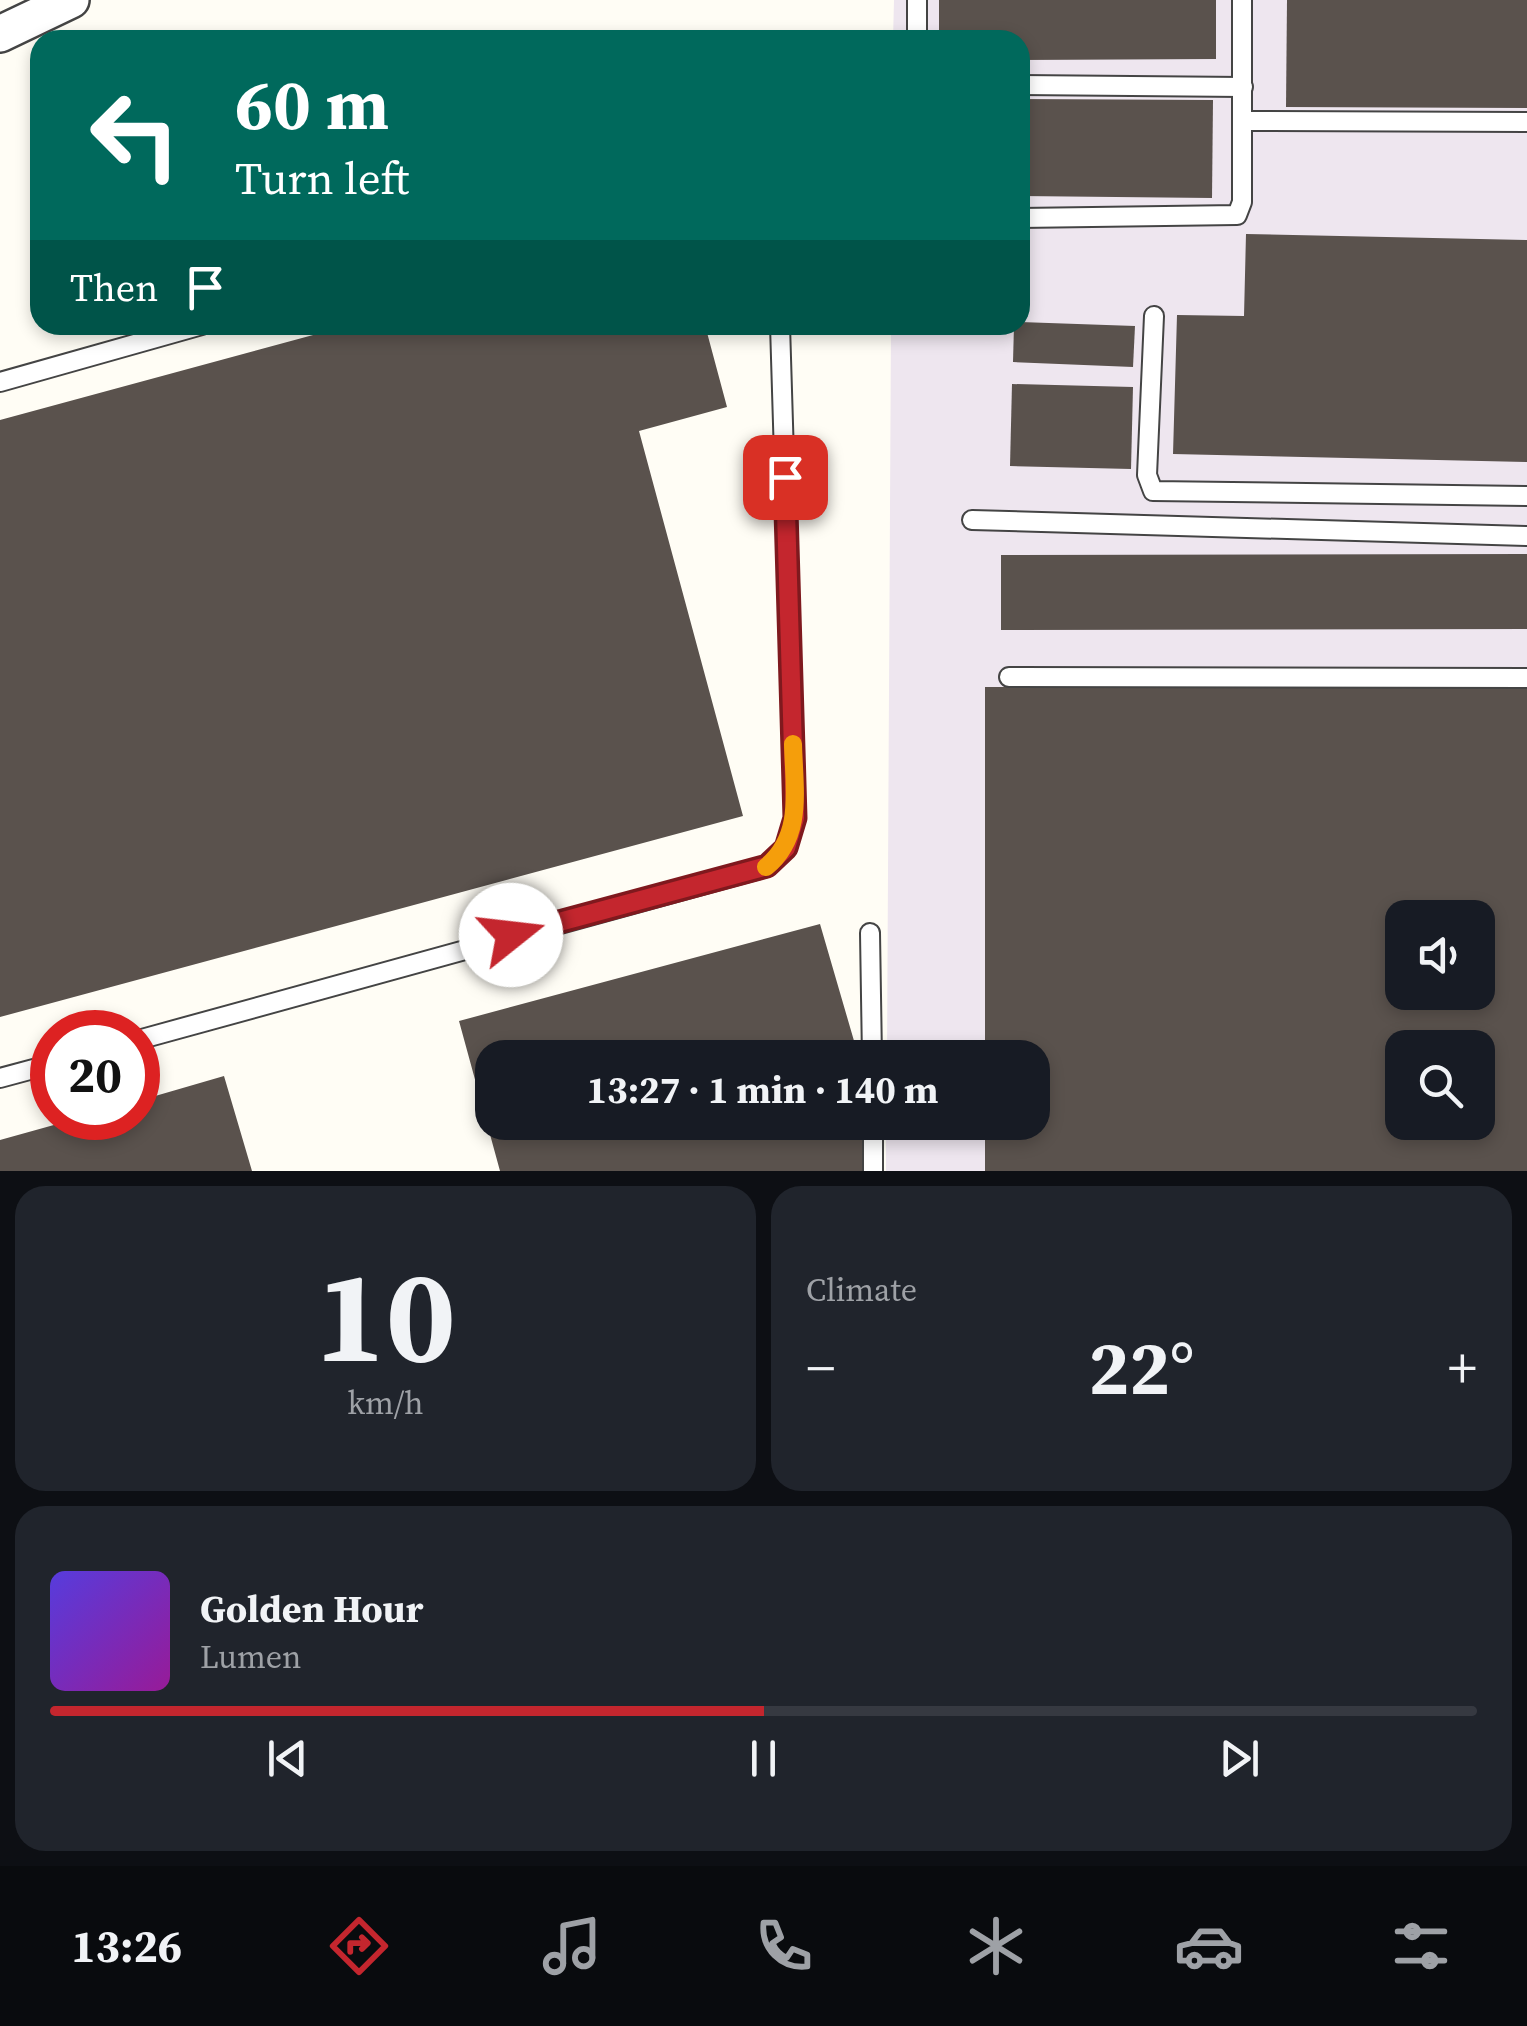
<!DOCTYPE html>
<html lang="en">
<head>
<meta charset="utf-8">
<style>
  body { margin:0; font-family:"Source Serif 4",serif; background:#20242c; color:#f1f3f6; height:100vh; display:flex; flex-direction:column; font-size:38px; white-space:nowrap }
  * { box-sizing:border-box; margin:0 }
  p { font-size:32px; color:#9ea1a6 }
  .icon { flex:none; width:55px; height:55px; fill:none; stroke:currentColor; stroke-width:2; stroke-linecap:round; stroke-linejoin:round }
  .map { position:relative; height:1171px; overflow:hidden }
  .details { display:flex; flex-direction:column; gap:15px; padding:15px; background:#0d0f14; flex:1 }
  .details>* { flex:none }
  .guide { position:absolute; left:30px; top:30px; width:1000px; height:305px; border-radius:30px; box-shadow:0 5px 15px #0003; background:#00695c; color:#fff; overflow:hidden }
  .tools { position:absolute; left:1385px; top:900px; display:grid; gap:20px }
  .tools a { display:grid; place-items:center; width:110px; height:110px; border-radius:20px; background:#171b24; box-shadow:0 5px 15px #0003; font-size:50px }
  .speed { position:absolute; left:30px; top:1010px; display:flex; gap:20px; font-size:50px; font-weight:700; text-align:center }
  .speed>* { display:grid; place-content:center; width:130px; height:130px; border-radius:50%; background:#171b24; box-shadow:0 5px 15px #0003; line-height:1 }
  .speed .limit { border:15px solid #d22; background:#fff; color:#111 }
  .pin { position:absolute; display:grid; place-items:center; width:85px; height:85px; color:#fff; margin:-42px; border-radius:20px; box-shadow:0 5px 15px #0006 }
  .me { position:absolute; width:110px; margin:-55px; rotate:74deg; stroke-linejoin:round; filter:drop-shadow(0 0 8px #0008) }
  .turn { display:flex; align-items:center; gap:35px; height:210px; padding:0 40px; font-size:45px }
  .turn .icon { width:130px; height:130px; stroke-width:2.5 }
  .turn b { display:block; font-size:70px; line-height:85px }
  .then { display:flex; align-items:center; height:95px; padding:0 40px; background:#0003; gap:20px; font-size:38px }
  .big { font-size:75px; font-weight:700; line-height:1.1 }
  .details .card { flex:1; display:flex; flex-direction:column; justify-content:center; gap:15px; min-width:0; padding:0 35px; border-radius:30px; background:#20242c }
  .details .dial { align-items:center; gap:0 }
  .dial b { font-size:130px; line-height:1 }
  .song { display:flex; align-items:center; gap:30px }
  .cover { width:120px; height:120px; border-radius:15px; background:linear-gradient(135deg,hsl(250 70% 55%),hsl(300 70% 35%)) }
  .played { height:10px; border-radius:5px; background:linear-gradient(90deg,#c4262e 50%,#363941 50%) }
  .keys { display:flex; justify-content:space-around; direction:ltr }
  .heat { display:flex; justify-content:space-between; align-items:center; font-size:55px; direction:ltr }
  .details .tiles { flex:1; display:grid; gap:15px; grid-template-columns:1fr 1fr }
  .card:last-child { grid-column:span 2 }
  .trip { position:absolute; left:475px; top:1040px; width:575px; height:100px; border-radius:30px; background:#171b24; box-shadow:0 5px 15px #0003; font-weight:700; line-height:100px; text-align:center }
  .tabs { display:flex; height:160px; justify-content:space-around; align-items:center; background:#090b0e; color:#9ea1a6 }
  .tabs .icon { width:70px; height:70px }
  .tabs .on { color:#c4262e }
  .tabs b { font-size:45px; color:#f1f3f6 }
  .map>svg:first-child { display:block }
</style>
</head>
<body>
<div class="map">
<svg width="1527" height="1171" viewBox="0 0 1527 1171">
  <rect width="100%" height="100%" fill="#fffdf5"/>
  <path fill="#eee6ef" fill-rule="evenodd" d="M 894,0 L 1527,0 L 1527,1171 L 886,1171 L 886,1123 L 1032,1122 L 1032,1058 L 887,1057 L 891,325 L 1020,325 L 1020,40 L 893,40 ZM 1402,918 L 1478,918 L 1478,992 L 1402,992 ZM 1402,1048 L 1478,1048 L 1478,1122 L 1402,1122 Z"/>
  <g fill="#5a524d" fill-rule="evenodd">
    <path d="M 939,0 L 1216,0 L 1216,59 L 1020,60 L 1020,40 L 939,40 Z"/>
    <path d="M 1287,0 L 1527,0 L 1527,108 L 1286,107 Z"/>
    <path d="M 1020,99 L 1213,100 L 1212,198 L 1020,196 Z"/>
    <path d="M 1246,234 L 1527,240 L 1527,462 L 1173,454 L 1177,315 L 1244,316 Z"/>
    <path d="M 1020,322 L 1135,326 L 1133,367 L 1013,362 L 1014,325 Z"/>
    <path d="M 350,325 L 705,325 L 727,407 L 639,431 L 743,816 L 0,1017 L 0,420 Z"/>
    <path d="M 1012,384 L 1133,387 L 1131,469 L 1010,466 Z"/>
    <path d="M 1527,554 L 1527,629 L 1001,630 L 1001,555 Z"/>
    <path d="M 1527,686 L 1527,1171 L 985,1171 L 985,1122 L 1032,1122 L 1032,1058 L 985,1058 L 985,687 ZM 1402,918 L 1478,918 L 1478,992 L 1402,992 ZM 1402,1048 L 1478,1048 L 1478,1122 L 1402,1122 Z"/>
    <path d="M 820,924 L 859,1058 L 492,1058 L 492,1122 L 869,1122 L 869,1171 L 500,1171 L 459,1021 Z"/>
    <path d="M 224,1076 L 252,1171 L 0,1171 L 0,1140 L 79,1118 L 138,1118 L 138,1101 Z"/>
  </g>
  <g fill="none" stroke-linecap="round" stroke-linejoin="round">
    <defs>
      <g id="lane">
        <path d="M 917,40 L 917,0"/>
        <path d="M 1020,85 L 1243,87"/>
        <path d="M 1243,121 L 1527,122"/>
        <path d="M 1020,218 L 1237,215 L 1242,202 L 1242,0"/>
        <path d="M 1154,316 L 1147,475 L 1153,491 L 1527,496"/>
        <path d="M 0,382 L 202,325"/>
        <path d="M 972,520 L 1527,536"/>
        <path d="M 1009,677 L 1527,678"/>
        <path d="M 870,933 L 872,1058"/>
        <path d="M 138,1040 L 767,867 L 785,848 L 795,818 L 780,325"/>
        <path d="M 0,1078 L 52,1064"/>
        <path d="M 873,1122 L 873,1171"/>
      </g>
      <path id="street" d="M 0,34 L 71,0"/>
    </defs>
    <use href="#lane" stroke="#444" stroke-width="22"/>
    <use href="#street" stroke="#444" stroke-width="40"/>
    <use href="#lane" stroke="#fff" stroke-width="18"/>
    <use href="#street" stroke="#fff" stroke-width="35"/>
  </g>
  <g fill="none" stroke-linecap="round" stroke-linejoin="round">
    <defs>
      <path id="route" d="M 511,935 L 767,866 L 786,848 L 795,818 L 785,477"/>
    </defs>
    <use href="#route" stroke="#7f191e" stroke-width="25"/>
    <use href="#route" stroke="#c4262e" stroke-width="18"/>
    <path stroke="#f59e0b" stroke-width="18" d="M 766,867 C 804,836 794,789 793,744"/>
  </g>
</svg>
<div class="tools">
<a><svg class="icon" aria-label="sound" viewBox="0 0 24 24"><path d="M4 9h4l5-4v14l-5-4H4zM17 9q2 3 0 6"/></svg></a>
<a><svg class="icon" aria-label="search" viewBox="0 0 24 24"><circle cx="10" cy="10" r="6"/><path d="M15 15l6 6"/></svg></a>
</div>
<div class="speed"><div class="limit">20</div></div>
<div class="pin" style="left:785px;top:477px;background:#d93025"><svg class="icon" aria-label="arrive" viewBox="0 0 24 24"><path d="M6 21V4h12l-3 4 3 4H6"/></svg></div>
<svg class="me" style="left:511px;top:935px" viewBox="-20 -20 40 40"><circle r="19" fill="#fff"/><path d="M0-13L10 11 0 6-10 11z" fill="#c4262e"/></svg>
<div class="trip">13:27 · 1 min · 140 m</div>
<div class="guide">
<div class="turn"><svg class="icon" aria-label="left" viewBox="0 0 24 24"><path d="M17 20v-9H6M10 6l-5 5 5 5"/></svg><div><b>60 m</b>Turn left</div></div>
<div class="then">Then<svg class="icon" aria-label="arrive" viewBox="0 0 24 24"><path d="M6 21V4h12l-3 4 3 4H6"/></svg></div>
</div>
</div>
<section class="details">
<div class="tiles">
<div class="card dial"><b>10</b><p>km/h</p></div>
<div class="card"><p>Climate</p>
<div class="heat"><a>−</a><b class="big">22°</b><a>+</a></div>
</div>
<div class="card">
<div class="song"><i class="cover"></i><div><b>Golden Hour</b><p>Lumen</p></div></div>
<div class="played"></div>
<div class="keys"><svg class="icon" aria-label="previous" viewBox="0 0 24 24"><path d="M18 5L8 12l10 7zM5 5v14"/></svg><svg class="icon" aria-label="pause" viewBox="0 0 24 24"><path d="M8 5v14M16 5v14"/></svg><svg class="icon" aria-label="next" viewBox="0 0 24 24"><path d="M6 5l10 7-10 7zM19 5v14"/></svg></div>
</div>
</div>
</section>
<nav class="tabs">
<b>13:26</b>
<svg class="icon on" aria-label="directions" viewBox="0 0 24 24"><path d="M12 3l9 9-9 9-9-9zM9 14v-3h6M13 9l2 2-2 2"/></svg>
<svg class="icon" aria-label="music" viewBox="0 0 24 24"><path d="M9 18V5l10-2v13"/><circle cx="6" cy="18" r="3"/><circle cx="16" cy="16" r="3"/></svg>
<svg class="icon" aria-label="phone" viewBox="0 0 24 24"><path d="M5 4h4l2 5-3 2q2 4 5 5l2-3 5 2v4C11 20 4 13 5 4z"/></svg>
<svg class="icon" aria-label="climate" viewBox="0 0 24 24"><path d="M12 3v18M4 7l16 10M4 17L20 7"/></svg>
<svg class="icon" aria-label="car" viewBox="0 0 24 24"><path d="M5 17H2v-5l4-1 3-4h7l3 4 3 1v5h-3M9 17h6M6 11h13"/><circle cx="7" cy="17" r="2"/><circle cx="17" cy="17" r="2"/></svg>
<svg class="icon" aria-label="filters" viewBox="0 0 24 24"><path d="M4 7h16M4 17h16"/><circle cx="9" cy="7" r="2"/><circle cx="15" cy="17" r="2"/></svg>
</nav>
</body>
</html>
